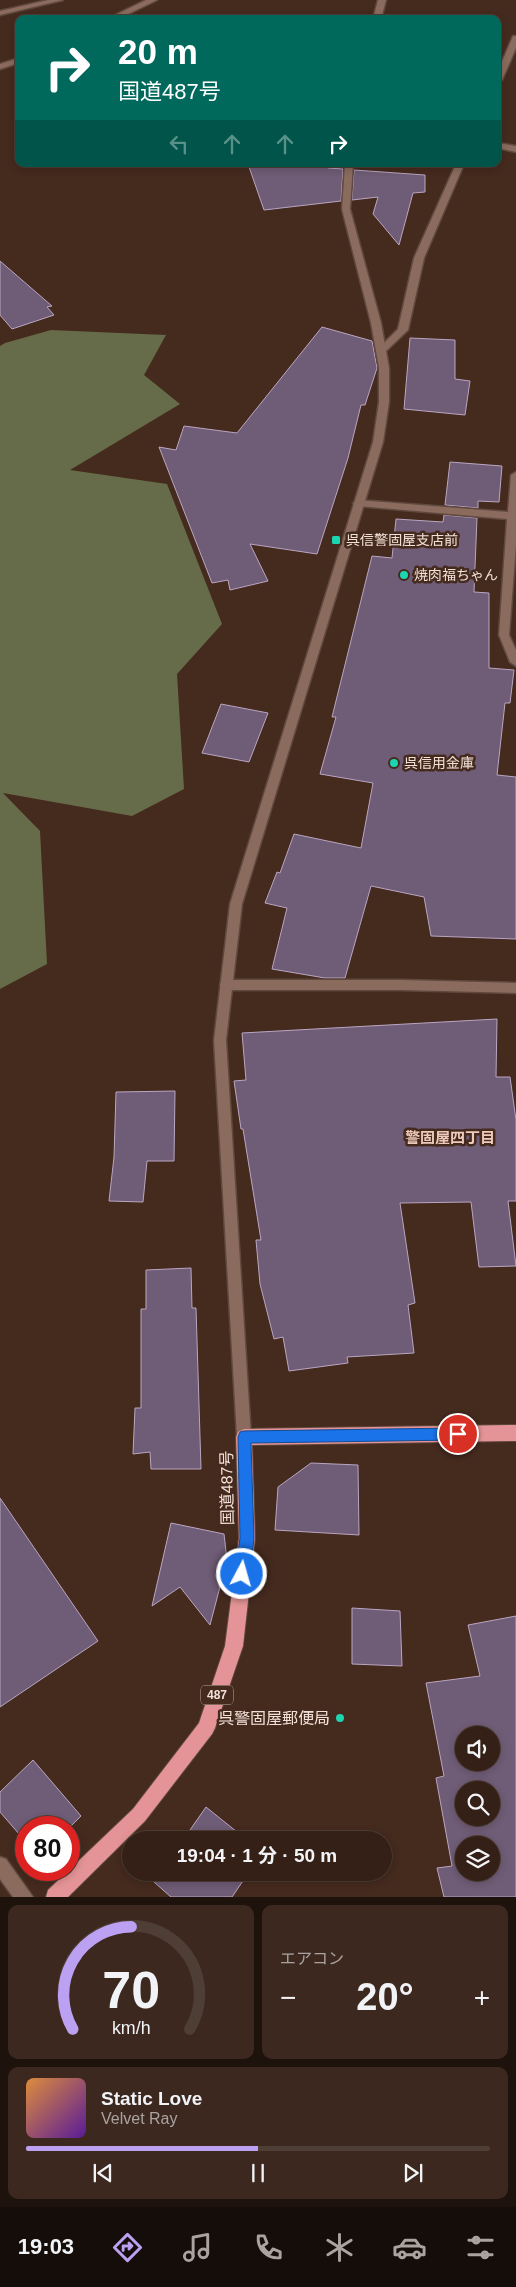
<!DOCTYPE html>
<html lang="ja">
<head>
<meta charset="utf-8">
<style>
  body { margin:0; font-family:Helvetica,"Noto Sans JP",sans-serif; background:#3c281f; color:#f1f3f6; height:100vh; display:flex; flex-direction:column; font-size:19px; white-space:nowrap }
  * { box-sizing:border-box; margin:0 }
  p { font-size:16px; color:#a9a3a1 }
  .icon { flex:none; width:28px; height:28px; fill:none; stroke:currentColor; stroke-width:2; stroke-linecap:round; stroke-linejoin:round }
  .map { position:relative; height:1897px; overflow:hidden }
  .sheet { display:flex; flex-direction:column; gap:8px; padding:8px; background:#1d120c; flex:1 }
  .sheet>* { flex:none }
  .guide { position:absolute; left:15px; top:15px; width:486px; height:152px; border-radius:10px; box-shadow:0 2px 8px #0003,0 0 0 1px #4e3e35; background:#00695c; color:#fff; overflow:hidden }
  .controls { position:absolute; left:455px; top:1726px; display:grid; gap:10px }
  .controls a { display:grid; place-items:center; width:45px; height:45px; border-radius:50%; background:#342016; box-shadow:0 2px 8px #0003,0 0 0 1px #4e3e35; font-size:25px }
  .speed { position:absolute; left:15px; top:1816px; display:flex; gap:10px; font-size:25px; font-weight:700; text-align:center }
  .speed>* { display:grid; place-content:center; width:65px; height:65px; border-radius:50%; background:#342016; box-shadow:0 2px 8px #0003,0 0 0 1px #4e3e35; line-height:1 }
  .speed .limit { border:8px solid #d22; background:#fff; color:#111 }
  .pin { position:absolute; display:grid; place-items:center; width:42px; height:42px; color:#fff; margin:-21px; border:2px solid #fff; border-radius:50%; box-shadow:0 1px 5px #0007 }
  .me { position:absolute; width:55px; margin:-28px; rotate:6deg; stroke-linejoin:round; filter:drop-shadow(0 0 4px #0008) }
  .turn { display:flex; align-items:center; gap:18px; height:105px; padding:0 20px; font-size:22px }
  .turn .icon { width:65px; height:65px; stroke-width:2.5 }
  .turn b { display:block; font-size:35px; line-height:42px }
  .lanes { display:flex; align-items:center; height:48px; padding:0 20px; background:#0003; justify-content:center; gap:25px; direction:ltr }
  .lanes .off { opacity:.35 }
  .big { font-size:38px; font-weight:700; line-height:1.1 }
  .sheet .widget { flex:1; display:flex; flex-direction:column; justify-content:center; gap:8px; min-width:0; padding:0 18px; border-radius:10px; background:#3c281f }
  .sheet .dial { align-items:center; gap:0 }
  .dial svg { height:130px; overflow:visible; fill:none; stroke:#4e3e35; stroke-width:7; stroke-linecap:round; text-anchor:middle }
  .dial text { fill:#f1f3f6; stroke:none }
  .song { display:flex; align-items:center; gap:15px }
  .cover { width:60px; height:60px; border-radius:8px; background:linear-gradient(135deg,hsl(30 70% 55%),hsl(270 70% 35%)) }
  .played { height:5px; border-radius:2px; background:linear-gradient(90deg,#bca0f2 50%,#4e3e35 50%) }
  .keys { display:flex; justify-content:space-around; direction:ltr }
  .heat { display:flex; justify-content:space-between; align-items:center; font-size:28px; direction:ltr }
  .sheet .tiles { flex:1; display:grid; gap:8px; grid-template-columns:1fr 1fr }
  .widget:last-child { grid-column:span 2 }
  .trip { position:absolute; left:122px; top:1831px; width:270px; height:50px; border-radius:25px; background:#342016; box-shadow:0 2px 8px #0003,0 0 0 1px #4e3e35; font-weight:700; line-height:50px; text-align:center }
  .tab-bar { display:flex; height:80px; justify-content:space-around; align-items:center; background:#150d09; color:#a9a3a1 }
  .tab-bar .icon { width:35px; height:35px }
  .tab-bar .active { color:#bca0f2 }
  .tab-bar b { font-size:22px; color:#f1f3f6 }
  .map>svg:first-child { display:block }
</style>
</head>
<body>
<div class="map">
<svg width="516" height="1897" viewBox="0 0 516 1897">
  <rect width="100%" height="100%" fill="#452a1e"/>
  <path fill="#666c49" d="M 51,330 L 166,335 L 144,375 L 180,404 L 70,470 L 167,484 L 222,624 L 177,674 L 184,789 L 132,816 L 3,793 L 40,831 L 47,964 L 0,989 L 0,346 L 5,343 Z"/>
  <g fill="#6f5c76" stroke="#baa6c2" fill-rule="evenodd">
    <path d="M 248,164 L 329,164 L 328,168 L 343,169 L 341,201 L 264,210 Z"/>
    <path d="M 354,170 L 425,175 L 425,192 L 413,193 L 399,245 L 373,214 L 378,197 L 352,200 Z"/>
    <path d="M 0,261 L 52,306 L 47,307 L 54,315 L 12,329 L 0,315 Z"/>
    <path d="M 322,327 L 372,341 L 377,368 L 365,405 L 361,405 L 348,458 L 317,554 L 250,544 L 268,581 L 230,590 L 228,580 L 212,583 L 159,447 L 176,450 L 184,426 L 237,433 Z"/>
    <path d="M 410,338 L 455,340 L 455,379 L 470,381 L 465,415 L 404,409 Z"/>
    <path d="M 450,462 L 502,466 L 499,502 L 478,501 L 478,508 L 445,505 Z"/>
    <path d="M 444,515 L 477,518 L 474,592 L 489,593 L 489,668 L 514,670 L 510,703 L 505,703 L 497,775 L 516,777 L 516,939 L 431,936 L 424,897 L 371,886 L 345,978 L 325,978 L 272,969 L 287,908 L 265,903 L 277,872 L 280,873 L 294,834 L 361,848 L 373,783 L 320,774 L 336,717 L 332,717 L 372,556 L 392,558 L 396,519 L 443,522 Z"/>
    <path d="M 221,704 L 268,713 L 249,762 L 202,753 Z"/>
    <path d="M 497,1019 L 496,1077 L 510,1077 L 516,1120 L 516,1201 L 508,1201 L 516,1266 L 479,1267 L 471,1202 L 400,1203 L 415,1303 L 408,1305 L 414,1353 L 347,1357 L 348,1363 L 289,1371 L 283,1337 L 274,1339 L 260,1284 L 256,1240 L 261,1240 L 243,1129 L 241,1129 L 234,1081 L 246,1080 L 242,1033 Z"/>
    <path d="M 175,1091 L 174,1161 L 147,1161 L 143,1202 L 109,1201 L 114,1157 L 116,1092 Z"/>
    <path d="M 191,1268 L 192,1308 L 196,1308 L 201,1469 L 151,1469 L 150,1452 L 133,1454 L 135,1408 L 141,1408 L 141,1309 L 146,1309 L 146,1270 Z"/>
    <path d="M 311,1463 L 358,1465 L 359,1535 L 275,1530 L 278,1487 Z"/>
    <path d="M 0,1498 L 98,1641 L 0,1707 Z"/>
    <path d="M 171,1523 L 224,1534 L 227,1560 L 210,1625 L 180,1587 L 152,1606 Z"/>
    <path d="M 352,1608 L 400,1611 L 402,1666 L 352,1664 Z"/>
    <path d="M 516,1616 L 516,1897 L 444,1897 L 437,1868 L 452,1866 L 436,1778 L 444,1776 L 426,1683 L 480,1676 L 468,1625 ZM 464,1735 L 491,1735 L 491,1762 L 464,1762 ZM 464,1790 L 491,1790 L 491,1818 L 464,1818 ZM 464,1845 L 491,1845 L 491,1872 L 464,1872 Z"/>
    <path d="M 33,1760 L 81,1816 L 69,1828 L 26,1828 L 26,1842 L 0,1812 L 0,1792 Z"/>
    <path d="M 206,1807 L 247,1840 L 183,1840 Z"/>
    <path d="M 160,1872 L 249,1872 L 232,1897 L 171,1897 L 154,1882 Z"/>
  </g>
  <g fill="none" stroke-linecap="round" stroke-linejoin="round">
    <defs>
      <g id="minor">
        <path d="M 48,0 L 63,0 L 0,15 L 0,11 Z"/>
        <path d="M 146,0 L 157,0 L 118,19 L 107,19 Z"/>
        <path d="M 513,36 L 516,36 L 516,48 L 502,80 L 498,82 L 498,71 Z"/>
        <path d="M 19,58 L 19,63 L 0,69 L 0,64 Z"/>
        <path d="M 498,143 L 516,146 L 516,152 L 498,148 Z"/>
        <path d="M 456,164 L 464,164 L 424,258 L 408,330 L 384,353 L 378,353 L 378,349 L 398,329 L 414,258 Z"/>
        <path d="M 516,472 L 516,545 L 509,635 L 516,650 L 516,666 L 510,662 L 499,635 L 507,519 L 358,506 L 353,503 L 358,500 L 508,512 L 511,475 Z"/>
        <path d="M 226,980 L 401,980 L 516,983 L 516,993 L 401,990 L 226,990 L 222,989 L 220,985 L 222,981 Z"/>
        <path d="M 0,1857 L 6,1859 L 33,1897 L 13,1897 L 0,1879 Z"/>
      </g>
      <g id="tertiary">
        <path d="M 378,0 L 386,0 L 381,19 L 373,19 Z"/>
        <path d="M 345,164 L 353,164 L 350,209 L 381,323 L 389,368 L 389,402 L 383,442 L 242,904 L 226,1040 L 251,1437 L 249,1442 L 244,1444 L 239,1442 L 237,1437 L 214,1040 L 230,904 L 373,442 L 379,402 L 379,368 L 371,323 L 342,209 Z"/>
      </g>
      <path id="trunk" d="M 516,1425 L 516,1441 L 252,1445 L 255,1538 L 243,1646 L 215,1728 L 212,1734 L 145,1821 L 68,1897 L 46,1897 L 48,1890 L 133,1809 L 199,1723 L 225,1646 L 239,1538 L 236,1437 L 238,1432 L 244,1429 Z"/>
    </defs>
    <use href="#minor" stroke="#5f483d" stroke-width="3"/>
    <use href="#tertiary" stroke="#5f483d" stroke-width="3"/>
    <use href="#trunk" stroke="#5f483d" stroke-width="2"/>
    <use href="#minor" fill="#8a6b5d" fill-rule="evenodd"/>
    <use href="#tertiary" fill="#8a6b5d" fill-rule="evenodd"/>
    <use href="#trunk" fill="#e49496" fill-rule="evenodd"/>
  </g>
  <path fill="#1a73e8" stroke="#114b97" d="M 458,1428 L 463,1430 L 465,1434 L 463,1438 L 458,1440 L 251,1443 L 254,1538 L 250,1574 L 247,1579 L 242,1581 L 238,1579 L 235,1574 L 240,1538 L 238,1437 L 240,1432 L 244,1431 Z"/>
  <g fill="#1cd5b1" stroke="#452a1e" stroke-width="2">
    <rect x="331" y="535" width="10" height="10" rx="2.5"/>
    <circle cx="404" cy="575" r="5"/>
    <circle cx="394" cy="763" r="5"/>
    <circle cx="340" cy="1718" r="5"/>
  </g>
  <g text-anchor="middle" dominant-baseline="central" stroke-width="5" stroke-linejoin="round" paint-order="stroke">
    <rect fill="#452a1e" stroke="#bfaaa1" stroke-width="1" x="201" y="1685.5" width="32" height="19" rx="4"/>
    <g font-size="12" font-weight="bold" fill="#f3e1d9">
      <text x="217" y="1695">487</text>
    </g>
    <g font-size="14" fill="#f3e1d9" stroke="#452a1e" text-anchor="start">
      <text x="346" y="540">呉信警固屋支店前</text>
      <text x="414" y="575">焼肉福ちゃん</text>
      <text x="404" y="763">呉信用金庫</text>
    </g>
    <g font-size="15" font-weight="bold" fill="#efcbbb" stroke="#452a1e">
      <text x="450" y="1137">警固屋四丁目</text>
    </g>
    <g font-size="16" fill="#f3e1d9" stroke="#452a1e">
      <text transform="translate(227 1488) rotate(-91)">国道487号</text>
    </g>
    <g font-size="16" fill="#f3e1d9" stroke="#452a1e" text-anchor="end">
      <text x="330" y="1718">呉警固屋郵便局</text>
    </g>
  </g>
</svg>
<div class="controls">
<a><svg class="icon" aria-label="sound" viewBox="0 0 24 24"><path d="M4 9h4l5-4v14l-5-4H4zM17 9q2 3 0 6"/></svg></a>
<a><svg class="icon" aria-label="search" viewBox="0 0 24 24"><circle cx="10" cy="10" r="6"/><path d="M15 15l6 6"/></svg></a>
<a><svg class="icon" aria-label="layers" viewBox="0 0 24 24"><path d="M12 4l9 5-9 5-9-5zM3 14l9 5 9-5"/></svg></a>
</div>
<div class="speed"><div class="limit">80</div></div>
<div class="pin" style="left:458px;top:1434px;background:#d93025"><svg class="icon" aria-label="arrive" viewBox="0 0 24 24"><path d="M6 21V4h12l-3 4 3 4H6"/></svg></div>
<svg class="me" style="left:242px;top:1574px" viewBox="-20 -20 40 40"><circle r="17" fill="#1a73e8" stroke="#fff" stroke-width="3"/><path d="M0-11L8 9 0 5-8 9z" fill="#fff"/></svg>
<div class="trip">19:04 · 1 分 · 50 m</div>
<div class="guide">
<div class="turn"><svg class="icon" aria-label="right" viewBox="0 0 24 24"><path d="M7 20v-9h11M14 6l5 5-5 5"/></svg><div><b>20 m</b>国道487号</div></div>
<div class="lanes"><svg class="icon off" aria-label="left" viewBox="0 0 24 24"><path d="M17 20v-9H6M10 6l-5 5 5 5"/></svg><svg class="icon off" aria-label="ahead" viewBox="0 0 24 24"><path d="M12 20V5M6 11l6-6 6 6"/></svg><svg class="icon off" aria-label="ahead" viewBox="0 0 24 24"><path d="M12 20V5M6 11l6-6 6 6"/></svg><svg class="icon" aria-label="right" viewBox="0 0 24 24"><path d="M7 20v-9h11M14 6l5 5-5 5"/></svg></div>
</div>
</div>
<section class="sheet">
<div class="tiles">
<div class="widget dial"><svg viewBox="0 0 100 80">
<path d="M14 69A42 42 0 1 1 86 69"/>
<path d="M14 69A42 42 0 0 1 50 6" stroke="#bca0f2"/>
<text x="50" y="56" font-size="32" font-weight="700">70</text>
<text x="50" y="72" font-size="11">km/h</text>
</svg></div>
<div class="widget"><p>エアコン</p>
<div class="heat"><a>−</a><b class="big">20°</b><a>+</a></div>
</div>
<div class="widget">
<div class="song"><i class="cover"></i><div><b>Static Love</b><p>Velvet Ray</p></div></div>
<div class="played"></div>
<div class="keys"><svg class="icon" aria-label="previous" viewBox="0 0 24 24"><path d="M18 5L8 12l10 7zM5 5v14"/></svg><svg class="icon" aria-label="pause" viewBox="0 0 24 24"><path d="M8 5v14M16 5v14"/></svg><svg class="icon" aria-label="next" viewBox="0 0 24 24"><path d="M6 5l10 7-10 7zM19 5v14"/></svg></div>
</div>
</div>
</section>
<nav class="tab-bar">
<b>19:03</b>
<svg class="icon active" aria-label="directions" viewBox="0 0 24 24"><path d="M12 3l9 9-9 9-9-9zM9 14v-3h6M13 9l2 2-2 2"/></svg>
<svg class="icon" aria-label="music" viewBox="0 0 24 24"><path d="M9 18V5l10-2v13"/><circle cx="6" cy="18" r="3"/><circle cx="16" cy="16" r="3"/></svg>
<svg class="icon" aria-label="phone" viewBox="0 0 24 24"><path d="M5 4h4l2 5-3 2q2 4 5 5l2-3 5 2v4C11 20 4 13 5 4z"/></svg>
<svg class="icon" aria-label="climate" viewBox="0 0 24 24"><path d="M12 3v18M4 7l16 10M4 17L20 7"/></svg>
<svg class="icon" aria-label="car" viewBox="0 0 24 24"><path d="M5 17H2v-5l4-1 3-4h7l3 4 3 1v5h-3M9 17h6M6 11h13"/><circle cx="7" cy="17" r="2"/><circle cx="17" cy="17" r="2"/></svg>
<svg class="icon" aria-label="filters" viewBox="0 0 24 24"><path d="M4 7h16M4 17h16"/><circle cx="9" cy="7" r="2"/><circle cx="15" cy="17" r="2"/></svg>
</nav>
</body>
</html>
